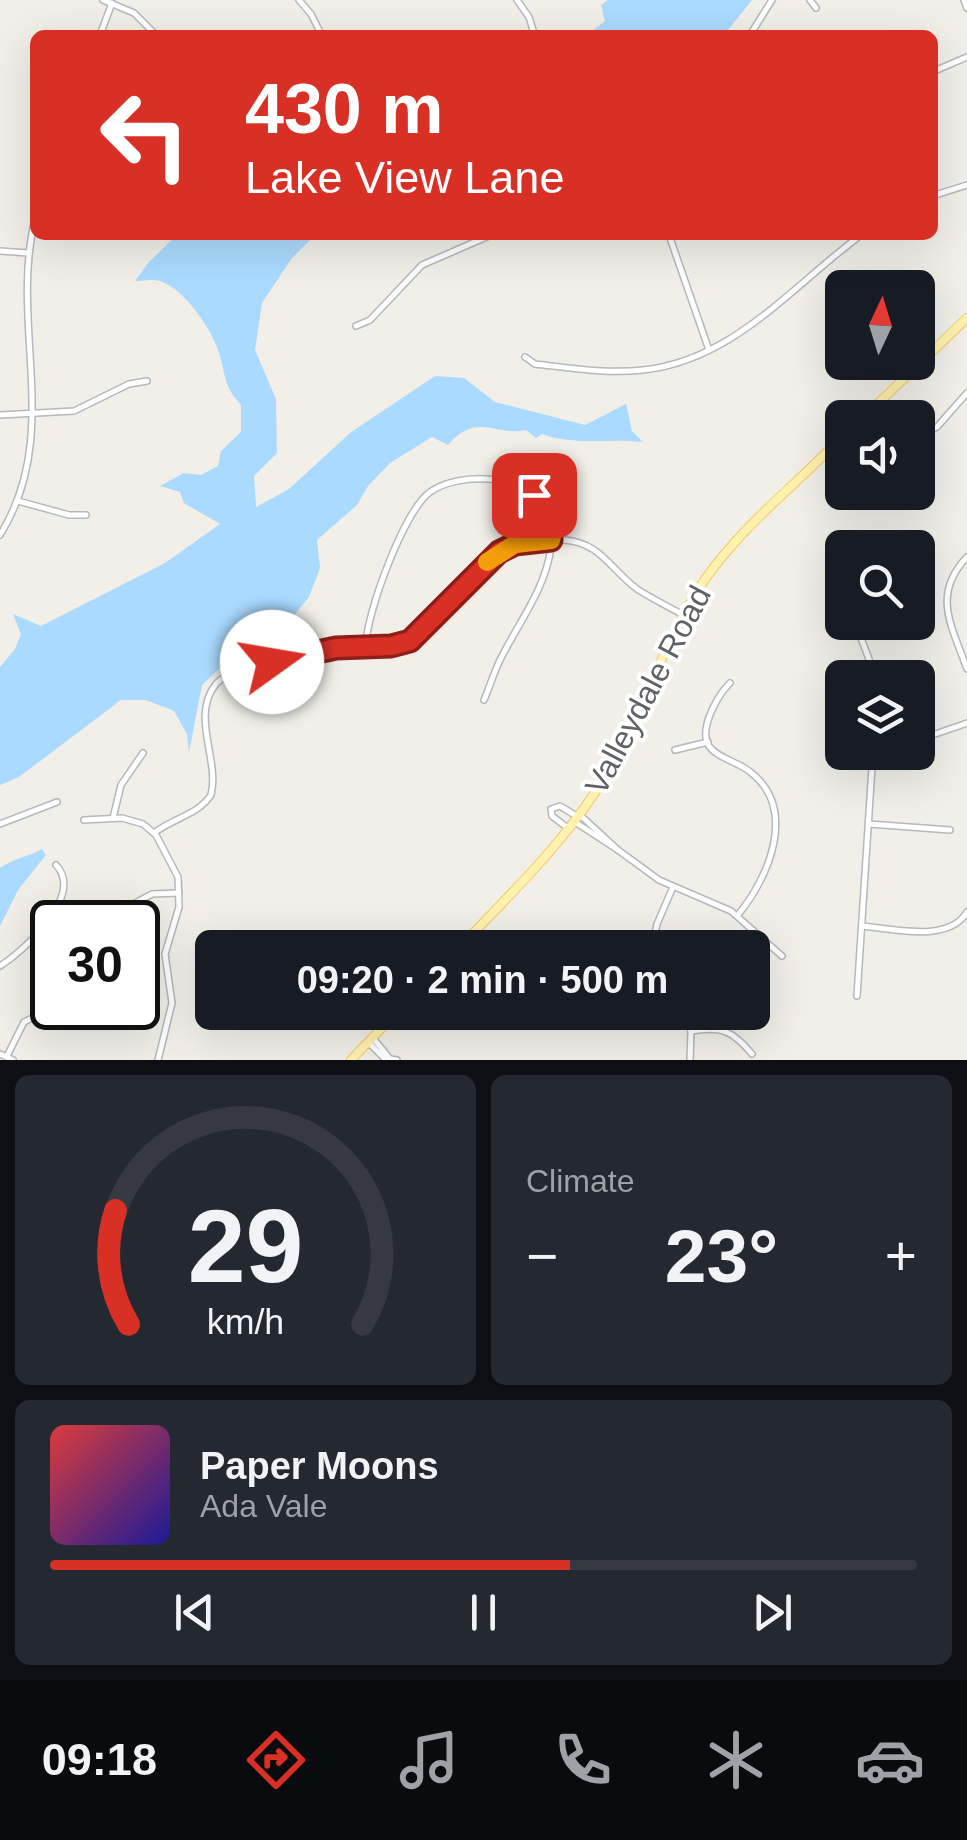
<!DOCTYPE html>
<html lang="en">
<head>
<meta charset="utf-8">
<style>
  body { margin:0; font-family:Arial,sans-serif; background:#242831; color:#f1f3f6; height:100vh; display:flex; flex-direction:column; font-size:38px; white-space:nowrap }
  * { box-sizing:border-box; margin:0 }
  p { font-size:32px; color:#9ea1a6 }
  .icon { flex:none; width:55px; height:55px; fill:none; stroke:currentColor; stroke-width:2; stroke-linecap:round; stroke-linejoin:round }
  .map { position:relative; height:1060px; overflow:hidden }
  .panel { display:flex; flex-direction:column; gap:15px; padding:15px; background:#0d0f14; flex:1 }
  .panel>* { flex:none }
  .guide { position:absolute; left:30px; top:30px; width:908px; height:210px; border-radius:15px; box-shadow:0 10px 40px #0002; background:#d93025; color:#fff; overflow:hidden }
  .needle { width:65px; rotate:4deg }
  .fabs { position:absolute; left:825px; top:270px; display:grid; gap:20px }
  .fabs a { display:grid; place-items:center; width:110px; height:110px; border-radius:15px; background:#171b24; box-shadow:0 10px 40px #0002; font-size:50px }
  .speed { position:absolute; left:30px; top:900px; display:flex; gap:20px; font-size:50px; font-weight:700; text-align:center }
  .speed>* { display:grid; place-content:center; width:130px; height:130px; border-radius:50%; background:#171b24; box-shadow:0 10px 40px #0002; line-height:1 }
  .speed .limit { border:5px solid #111; border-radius:15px; background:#fff; color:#111 }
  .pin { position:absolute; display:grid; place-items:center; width:85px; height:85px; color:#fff; margin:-42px; border-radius:20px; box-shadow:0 5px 15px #0006 }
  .me { position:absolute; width:110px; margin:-55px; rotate:77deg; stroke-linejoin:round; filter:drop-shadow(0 0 8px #0008) }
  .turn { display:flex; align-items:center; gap:35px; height:210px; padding:0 50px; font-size:45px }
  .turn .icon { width:130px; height:130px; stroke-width:2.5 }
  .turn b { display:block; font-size:70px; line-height:85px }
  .big { font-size:75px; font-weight:700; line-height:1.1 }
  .panel .card { flex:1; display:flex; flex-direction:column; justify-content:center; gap:15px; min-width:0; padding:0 35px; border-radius:15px; background:#242831 }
  .panel .dial { align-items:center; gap:0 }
  .dial svg { height:260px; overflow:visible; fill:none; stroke:#363941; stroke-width:7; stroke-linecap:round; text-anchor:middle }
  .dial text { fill:#f1f3f6; stroke:none }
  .song { display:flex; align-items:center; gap:30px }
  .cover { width:120px; height:120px; border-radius:15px; background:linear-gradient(135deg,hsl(0 70% 55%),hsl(240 70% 35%)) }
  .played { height:10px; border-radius:5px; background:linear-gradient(90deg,#d93025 60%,#363941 60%) }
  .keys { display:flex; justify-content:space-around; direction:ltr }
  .heat { display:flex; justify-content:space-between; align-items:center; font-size:55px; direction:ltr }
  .panel .tiles { flex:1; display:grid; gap:15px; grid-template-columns:1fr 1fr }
  .card:last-child { grid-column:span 2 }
  .trip { position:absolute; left:195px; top:930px; width:575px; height:100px; border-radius:15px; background:#171b24; box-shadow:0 10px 40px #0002; font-weight:700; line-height:100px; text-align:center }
  .menu { display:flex; height:160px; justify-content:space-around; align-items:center; background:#090b0e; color:#9ea1a6 }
  .menu .icon { width:70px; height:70px }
  .menu .on { color:#d93025 }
  .menu b { font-size:45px; color:#f1f3f6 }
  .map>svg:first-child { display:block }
</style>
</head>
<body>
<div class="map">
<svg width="967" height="1060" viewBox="0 0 967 1060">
  <rect width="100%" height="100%" fill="#f1efe8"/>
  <g fill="#aadaff">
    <path d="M 608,0 L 752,0 L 724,35 L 587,35 L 605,21 L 601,5 Z"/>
    <path d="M 177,235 L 315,235 L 292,258 L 262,303 L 255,350 L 276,399 L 277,453 L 254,476 L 256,507 L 289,489 L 350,433 L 435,376 L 464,378 L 495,402 L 585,425 L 626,404 L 632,431 L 643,442 C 609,438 574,446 542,434 L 536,438 L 526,430 C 496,437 476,411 448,445 L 432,437 L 390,463 L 368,486 L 357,505 L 317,540 L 320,568 L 309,597 L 282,630 L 223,665 L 202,685 L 189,752 L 187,734 L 174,711 L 146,700 L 121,700 L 19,777 L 0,785 L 0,667 L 15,649 L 21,634 L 13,614 L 41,626 L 165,563 L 220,524 L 184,503 L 180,492 L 160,486 L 184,473 L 201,475 L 218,466 L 221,451 L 241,432 L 241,405 C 222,385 226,371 217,347 C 209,326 183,288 160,281 C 153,279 142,281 135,281 L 148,263 Z"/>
    <path d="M 42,849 L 46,855 L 18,890 L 0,926 L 0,868 C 14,858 28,857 42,849 Z"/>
  </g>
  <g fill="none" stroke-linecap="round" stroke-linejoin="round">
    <defs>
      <g id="minor">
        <path d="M 103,0 L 134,13 L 156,35"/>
        <path d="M 299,0 L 311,14 L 321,34"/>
        <path d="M 517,0 L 529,17 L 533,30"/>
        <path d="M 810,0 L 816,8"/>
        <path d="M 964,0 L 967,8"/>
        <path d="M 100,35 L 112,3"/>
        <path d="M 750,35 L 772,0"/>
        <path d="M 932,72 L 967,57"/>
        <path d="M 932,196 L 967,185"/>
        <path d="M 550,235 L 564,235"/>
        <path d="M 669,235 L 709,350"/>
        <path d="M 0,251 L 29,253"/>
        <path d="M 356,326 L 370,320 L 422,265 L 491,235"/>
        <path d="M 525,357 L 535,364 C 571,368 607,374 643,370 C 734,360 792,286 861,235"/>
        <path d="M 0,415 L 74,411 L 129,384 L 147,381"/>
        <path d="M 918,435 L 937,427 L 967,393"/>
        <path d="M 18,501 L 69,515 L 86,515"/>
        <path d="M 0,535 C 63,434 9,326 35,219"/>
        <path d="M 967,557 C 931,595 952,626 967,669"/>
        <path d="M 855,622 L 876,678"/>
        <path d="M 366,644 C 367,612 404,511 430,492 C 458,472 521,474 543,503 C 552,516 552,532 551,547 C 546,588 519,622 501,658 C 494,672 490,686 484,700"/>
        <path d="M 730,683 C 718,695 698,729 709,746 C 717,758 738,762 749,771 C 799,808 769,878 737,916"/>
        <path d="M 918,740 L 967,723"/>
        <path d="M 675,750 L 708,742"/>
        <path d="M 580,815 L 618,850 L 659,880 L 731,911 L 782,956"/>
        <path d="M 113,818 L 121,785 L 143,753"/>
        <path d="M 84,820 L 122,818 L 143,824 L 156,835 L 178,877 L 179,907 L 165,954 L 172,1003 L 158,1060"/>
        <path d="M 575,822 L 618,850"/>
        <path d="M 0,824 L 57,802"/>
        <path d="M 869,824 L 950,830"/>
        <path d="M 569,829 L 552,816 L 551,809 L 560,806 L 578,817"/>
        <path d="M 154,833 C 173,818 198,815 211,795 C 220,760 190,716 216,684 C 233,663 332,646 361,645 C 376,644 391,649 406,643 C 419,637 429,623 439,613 C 479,570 500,536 564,540 C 600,542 611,570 637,589 C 652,599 668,606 683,615"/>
        <path d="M 124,909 L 152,894 L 179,893"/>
        <path d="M 862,926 C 893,929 949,943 967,912"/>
        <path d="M 556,940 L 563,948"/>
        <path d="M 652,948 L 657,924 L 673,887"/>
        <path d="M 0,966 C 24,951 85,895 56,865"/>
        <path d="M 857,996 L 873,752"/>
        <path d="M 685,1012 L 691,1031 L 690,1060"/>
        <path d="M 691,1031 C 722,1026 733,1031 752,1054"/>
        <path d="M 373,1038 L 390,1059"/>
        <path d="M 368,1042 L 384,1058 L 397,1060"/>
        <path d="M 0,1054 L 13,1060"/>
        <path d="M 7,1056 L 24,1022 L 53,1008"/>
      </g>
      <g id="major">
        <path d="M 863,418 L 967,318"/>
        <path d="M 459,948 C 513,891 571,837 610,768 C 644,709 664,642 701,585 C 740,527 795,486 842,437"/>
        <path d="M 351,1060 L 397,1012"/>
      </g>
    </defs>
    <use href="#minor" stroke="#b5b8bc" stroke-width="8"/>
    <use href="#major" stroke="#f2c960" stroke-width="10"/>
    <use href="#minor" stroke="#fff" stroke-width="5"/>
    <use href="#major" stroke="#fff2af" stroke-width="8"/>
  </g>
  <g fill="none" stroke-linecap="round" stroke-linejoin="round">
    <defs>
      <path id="route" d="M 272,662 L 336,648 L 391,646 L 410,641 L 499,552 L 515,544 L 551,540 L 547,510 L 534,495"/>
    </defs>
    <use href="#route" stroke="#8d1f18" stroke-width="25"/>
    <use href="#route" stroke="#d93025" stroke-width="18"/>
    <path stroke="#f59e0b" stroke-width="18" d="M 487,562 L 515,544 L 551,540 L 552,536"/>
  </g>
  <g text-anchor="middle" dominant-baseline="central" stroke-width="8" stroke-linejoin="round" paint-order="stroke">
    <g font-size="32" fill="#5f6368" stroke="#fff">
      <text transform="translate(648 690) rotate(-62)">Valleydale Road</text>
    </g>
  </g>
</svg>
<div class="fabs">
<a><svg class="needle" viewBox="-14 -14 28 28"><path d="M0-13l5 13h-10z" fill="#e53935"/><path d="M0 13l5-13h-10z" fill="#9ea1a6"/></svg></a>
<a><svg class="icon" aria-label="sound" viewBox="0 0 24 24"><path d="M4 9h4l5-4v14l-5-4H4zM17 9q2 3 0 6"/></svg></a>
<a><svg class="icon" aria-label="search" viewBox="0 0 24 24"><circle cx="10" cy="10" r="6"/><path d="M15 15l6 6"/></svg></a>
<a><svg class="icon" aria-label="layers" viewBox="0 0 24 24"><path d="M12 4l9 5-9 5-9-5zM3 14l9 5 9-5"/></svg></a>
</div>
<div class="speed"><div class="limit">30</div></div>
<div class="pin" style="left:534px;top:495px;background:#d93025"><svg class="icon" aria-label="arrive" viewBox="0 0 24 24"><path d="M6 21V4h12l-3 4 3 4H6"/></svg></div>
<svg class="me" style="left:272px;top:662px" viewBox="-20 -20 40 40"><circle r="19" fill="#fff"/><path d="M0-13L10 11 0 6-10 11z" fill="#d93025"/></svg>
<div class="trip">09:20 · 2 min · 500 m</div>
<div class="guide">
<div class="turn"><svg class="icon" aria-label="left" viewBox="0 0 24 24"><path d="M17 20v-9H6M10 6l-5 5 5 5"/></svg><div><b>430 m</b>Lake View Lane</div></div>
</div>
</div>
<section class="panel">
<div class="tiles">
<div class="card dial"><svg viewBox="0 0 100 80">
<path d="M14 69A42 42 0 1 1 86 69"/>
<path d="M14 69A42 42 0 0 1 10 34" stroke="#d93025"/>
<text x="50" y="56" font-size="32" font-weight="700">29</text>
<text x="50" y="72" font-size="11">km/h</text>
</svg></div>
<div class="card"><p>Climate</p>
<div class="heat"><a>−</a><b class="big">23°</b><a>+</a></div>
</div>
<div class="card">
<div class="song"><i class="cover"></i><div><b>Paper Moons</b><p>Ada Vale</p></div></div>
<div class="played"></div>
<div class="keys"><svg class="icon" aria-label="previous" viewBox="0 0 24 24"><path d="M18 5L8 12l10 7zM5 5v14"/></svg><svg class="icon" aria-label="pause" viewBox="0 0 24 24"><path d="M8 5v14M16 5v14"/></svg><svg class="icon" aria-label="next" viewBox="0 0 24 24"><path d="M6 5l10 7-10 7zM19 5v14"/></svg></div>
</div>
</div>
</section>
<nav class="menu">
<b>09:18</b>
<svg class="icon on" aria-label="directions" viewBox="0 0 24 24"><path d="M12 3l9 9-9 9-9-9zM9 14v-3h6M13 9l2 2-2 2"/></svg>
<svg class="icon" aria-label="music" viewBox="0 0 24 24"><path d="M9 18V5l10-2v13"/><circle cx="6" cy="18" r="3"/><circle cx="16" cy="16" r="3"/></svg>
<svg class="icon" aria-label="phone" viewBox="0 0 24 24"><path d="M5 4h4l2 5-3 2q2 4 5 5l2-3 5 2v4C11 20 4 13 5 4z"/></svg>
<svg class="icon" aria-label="climate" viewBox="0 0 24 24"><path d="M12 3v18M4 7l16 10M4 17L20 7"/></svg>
<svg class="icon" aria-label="car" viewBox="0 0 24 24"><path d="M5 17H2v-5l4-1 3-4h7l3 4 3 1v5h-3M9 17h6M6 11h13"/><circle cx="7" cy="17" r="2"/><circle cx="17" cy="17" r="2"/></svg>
</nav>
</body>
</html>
